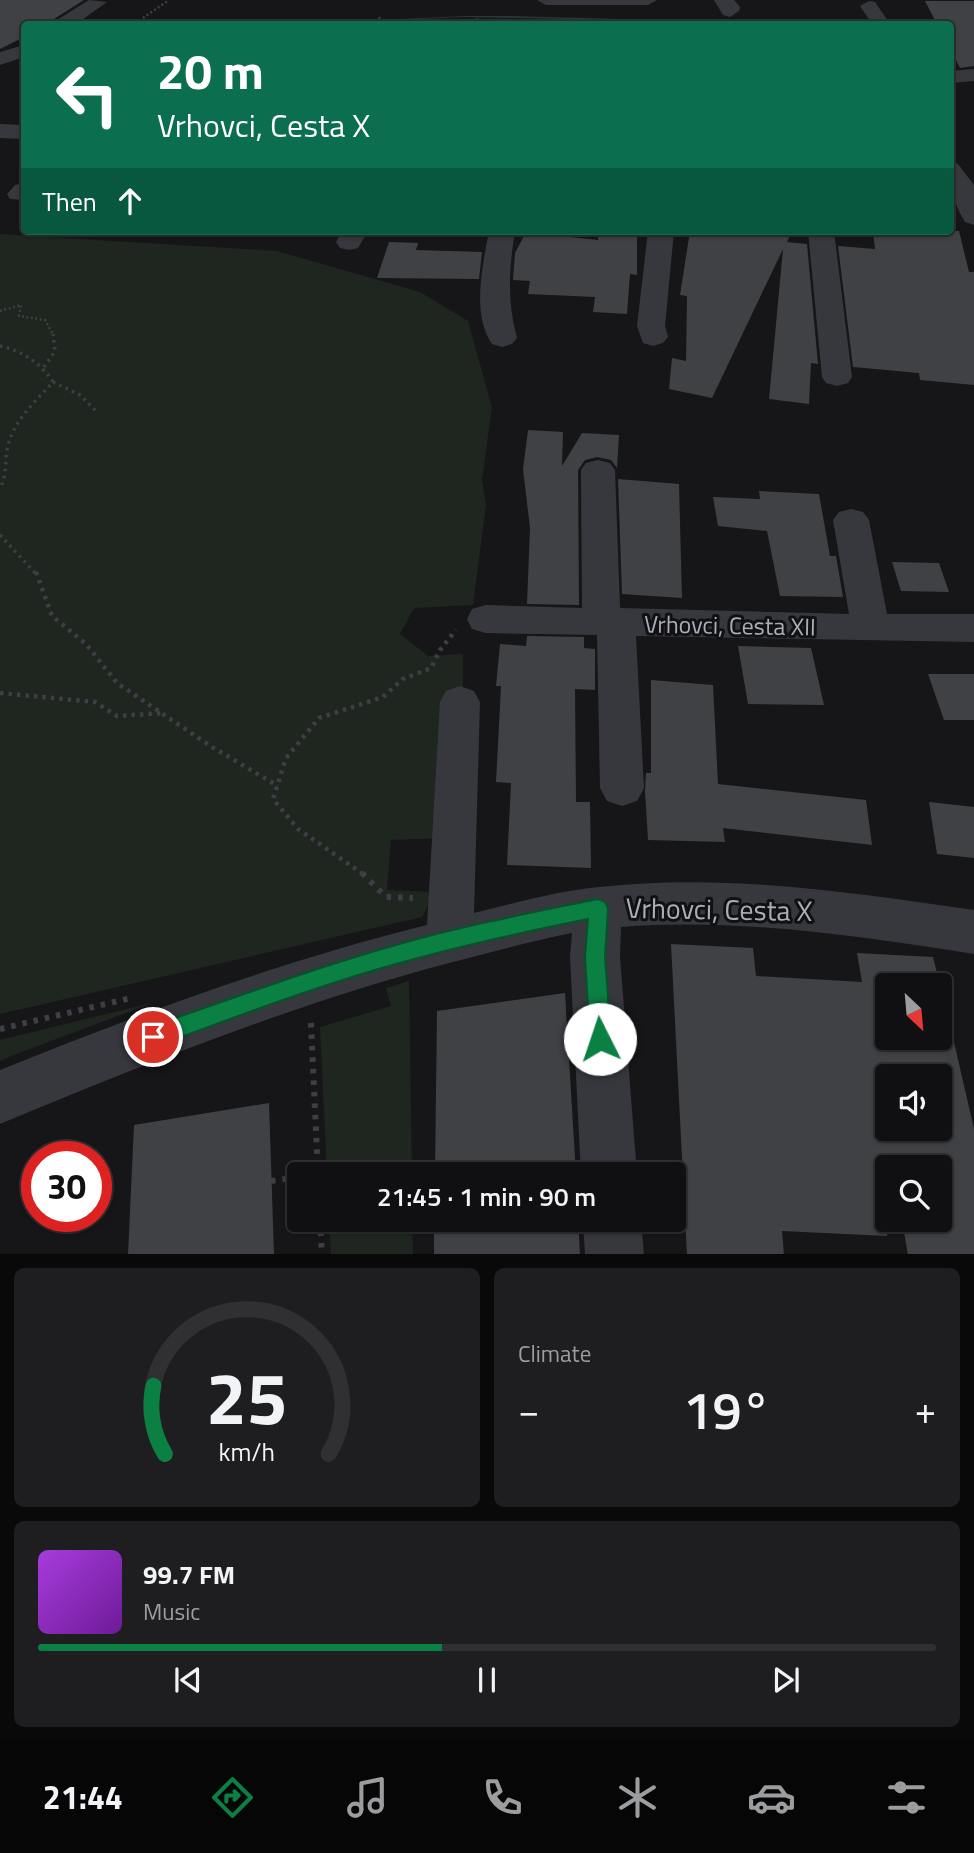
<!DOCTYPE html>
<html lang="en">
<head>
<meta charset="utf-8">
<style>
  body { margin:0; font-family:"Titillium Web",sans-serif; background:#1e1e20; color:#f1f3f6; height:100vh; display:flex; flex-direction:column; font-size:26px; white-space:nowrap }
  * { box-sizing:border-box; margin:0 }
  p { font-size:23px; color:#9c9d9f }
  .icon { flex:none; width:38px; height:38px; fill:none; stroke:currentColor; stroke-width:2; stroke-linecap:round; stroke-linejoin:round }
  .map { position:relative; height:1254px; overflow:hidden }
  .drawer { display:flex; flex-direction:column; gap:14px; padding:14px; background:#09090a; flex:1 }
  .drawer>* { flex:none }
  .hud { position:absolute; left:21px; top:21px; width:933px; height:214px; border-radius:7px; box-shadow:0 2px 5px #0004,0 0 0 2px #303032; background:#0b6e4f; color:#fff; overflow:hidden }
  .needle { width:46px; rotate:154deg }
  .fabs { position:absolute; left:875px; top:973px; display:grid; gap:14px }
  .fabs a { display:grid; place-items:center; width:77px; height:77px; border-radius:7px; background:#101012; box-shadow:0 2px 5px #0004,0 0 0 2px #303032; font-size:35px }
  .speed { position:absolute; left:21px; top:1141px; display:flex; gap:14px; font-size:35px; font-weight:700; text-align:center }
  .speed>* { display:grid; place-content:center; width:91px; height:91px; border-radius:50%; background:#101012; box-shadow:0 2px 5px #0004,0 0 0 2px #303032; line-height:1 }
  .speed .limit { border:10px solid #d22; background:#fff; color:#111 }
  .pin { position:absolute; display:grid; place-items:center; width:60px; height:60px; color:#fff; margin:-30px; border:4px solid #fff; border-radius:50%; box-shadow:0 2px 7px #0007 }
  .me { position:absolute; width:77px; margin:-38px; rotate:356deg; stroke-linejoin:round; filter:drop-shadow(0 0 5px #0008) }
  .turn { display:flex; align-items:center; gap:24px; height:147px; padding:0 21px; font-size:32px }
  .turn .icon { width:91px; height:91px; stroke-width:2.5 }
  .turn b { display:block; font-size:49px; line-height:60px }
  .then { display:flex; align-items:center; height:66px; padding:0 21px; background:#0003; gap:14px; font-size:26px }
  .big { font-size:52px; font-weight:600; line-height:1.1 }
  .drawer .card { flex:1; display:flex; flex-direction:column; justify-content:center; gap:10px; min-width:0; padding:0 24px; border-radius:10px; background:#1e1e20 }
  .drawer .dial { align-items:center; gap:0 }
  .dial svg { height:182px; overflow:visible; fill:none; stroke:#303032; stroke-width:7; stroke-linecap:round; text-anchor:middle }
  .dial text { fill:#f1f3f6; stroke:none }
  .song { display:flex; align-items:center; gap:21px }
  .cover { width:84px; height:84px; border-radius:10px; background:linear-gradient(135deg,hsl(280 70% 55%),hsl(280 70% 35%)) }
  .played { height:7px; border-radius:4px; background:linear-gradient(90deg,#0b8043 45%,#303032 45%) }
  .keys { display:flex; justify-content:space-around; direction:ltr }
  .heat { display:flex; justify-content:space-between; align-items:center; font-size:38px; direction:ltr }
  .drawer .tiles { flex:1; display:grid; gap:14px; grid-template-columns:1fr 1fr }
  .card:last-child { grid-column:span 2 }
  .trip { position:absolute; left:287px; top:1162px; width:399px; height:70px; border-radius:7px; background:#101012; box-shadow:0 2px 5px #0004,0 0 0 2px #303032; font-weight:600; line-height:70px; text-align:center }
  .tabs { display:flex; height:112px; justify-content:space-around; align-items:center; background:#060607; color:#9c9d9f }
  .tabs .icon { width:49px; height:49px }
  .tabs .on { color:#0b8043 }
  .tabs b { font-size:32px; color:#f1f3f6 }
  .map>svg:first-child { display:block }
</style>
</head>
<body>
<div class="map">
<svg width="974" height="1255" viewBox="0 0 974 1255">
  <rect width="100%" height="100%" fill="#161618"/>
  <g fill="#1e261f">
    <path d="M 0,234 L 277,251 L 420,292 L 468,321 L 492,407 L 482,480 L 486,505 L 473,605 L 414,608 L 400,634 L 428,656 L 463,654 L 463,750 L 444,838 L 391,840 L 387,890 L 435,892 L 422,917 L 0,1014 Z"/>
    <path d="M 409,981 L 412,1174 L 327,1174 L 320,1027 L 391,1006 L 386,988 Z"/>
    <path d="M 155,1002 L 11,1056 L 0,1061 L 0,1040 Z"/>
    <path d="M 329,1220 L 412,1220 L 413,1254 L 331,1254 Z"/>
  </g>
  <path fill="#2c353c" d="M 466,16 L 507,16 L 810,24 L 465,17 L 295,24 Z"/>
  <g fill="#404145" fill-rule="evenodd">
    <path d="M 0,0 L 84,0 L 46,24 L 24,24 L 24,37 L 0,49 Z"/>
    <path d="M 925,1 L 974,1 L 974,66 L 960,68 L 950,49 L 950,24 L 937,24 Z"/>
    <path d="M 598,231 L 637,231 L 637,275 L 630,274 L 627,314 L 593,312 L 595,297 L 528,294 L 530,281 L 513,280 L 515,253 L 526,232 L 598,240 Z"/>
    <path d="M 690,231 L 792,231 L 787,242 L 807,244 L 818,364 L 811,363 L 809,404 L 769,399 L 783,249 L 712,398 L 669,389 L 672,358 L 686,361 L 687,296 L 680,295 Z"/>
    <path d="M 924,231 L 959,231 L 969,272 L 974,272 L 974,385 L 920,380 L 919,373 L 853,367 L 838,246 L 875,249 L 873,232 L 925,236 Z"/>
    <path d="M 389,242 L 418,243 L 416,250 L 482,252 L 479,279 L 377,278 Z"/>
    <path d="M 528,430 L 563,432 L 562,466 L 582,433 L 619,435 L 617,468 L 611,460 L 597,457 L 585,460 L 578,470 L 579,605 L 527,604 L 530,528 L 523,469 Z"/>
    <path d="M 618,479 L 679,484 L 682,598 L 622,594 Z"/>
    <path d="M 759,491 L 819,494 L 830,556 L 836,556 L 843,597 L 780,596 L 767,531 L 718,526 L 713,497 L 760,499 Z"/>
    <path d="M 892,562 L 939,563 L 949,592 L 901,591 Z"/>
    <path d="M 527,636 L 584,637 L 584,648 L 595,649 L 595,690 L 575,689 L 576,802 L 590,802 L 591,868 L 507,865 L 511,783 L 496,782 L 501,686 L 496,686 L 500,644 L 526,646 Z"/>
    <path d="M 738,646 L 811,648 L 824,705 L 748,704 Z"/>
    <path d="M 928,674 L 974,674 L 974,720 L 944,720 Z"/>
    <path d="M 651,680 L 713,685 L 718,784 L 866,800 L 872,845 L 723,828 L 725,842 L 648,840 L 645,791 L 646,773 L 651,773 Z"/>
    <path d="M 929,802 L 974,807 L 974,858 L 937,854 Z"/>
    <path d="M 671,944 L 753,948 L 756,976 L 862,982 L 857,953 L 933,957 L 940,985 L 887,985 L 887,1038 L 940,1038 L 940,1030 L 951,1029 L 974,1129 L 974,1255 L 908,1255 L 902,1220 L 940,1220 L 940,1167 L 887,1167 L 887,1236 L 782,1231 L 784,1255 L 687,1255 ZM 887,1076 L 940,1076 L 940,1129 L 887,1129 Z"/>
    <path d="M 565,993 L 576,1174 L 435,1174 L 437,1011 Z"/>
    <path d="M 269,1103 L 274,1255 L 128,1255 L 134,1125 Z"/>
    <path d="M 434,1220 L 578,1220 L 580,1255 L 434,1255 Z"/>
  </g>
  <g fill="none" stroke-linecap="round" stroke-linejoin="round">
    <g stroke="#3d3f44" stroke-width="2.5" stroke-dasharray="2 2.5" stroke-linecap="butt">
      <path d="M 379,17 L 382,24"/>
      <path d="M 143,18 L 169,0"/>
      <path d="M 268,24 L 270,22"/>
      <path d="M 0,311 L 21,305 L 19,316 L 45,320 L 54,336"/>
    </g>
    <g stroke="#3d3f44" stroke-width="3.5" stroke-dasharray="2.5 4.5" stroke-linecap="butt">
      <path d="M 0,346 C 21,350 42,364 53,382 C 36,401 15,419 8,445 C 4,459 8,474 0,488"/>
      <path d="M 44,367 L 55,351 L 53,334"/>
      <path d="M 53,382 L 80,395 L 97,412"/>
      <path d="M 0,535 L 36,574"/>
    </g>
    <g stroke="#3d3f44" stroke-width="4.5" stroke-dasharray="3.5 5" stroke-linecap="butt">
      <path d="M 36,572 L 52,616 L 86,644 L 117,683 L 212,747 L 278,786"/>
      <path d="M 0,693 L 95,702 L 117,716 L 163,713"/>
      <path d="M 363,874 L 298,829 L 273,799 L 286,758 L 319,718 L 383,697 L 403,679 L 431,668 L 440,650 L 456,630"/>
    </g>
    <g stroke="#3d3f44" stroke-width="6" stroke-dasharray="4.5 7" stroke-linecap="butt">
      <path d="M 362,873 L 386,897 L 413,898"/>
      <path d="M 311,1023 L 318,1174"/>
      <path d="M 0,1029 L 131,998"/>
      <path d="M 271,1181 L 299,1177"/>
      <path d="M 320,1220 L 322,1255"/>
    </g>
    <g fill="#37383d" fill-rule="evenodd">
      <path d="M 89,0 L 107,2 L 76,24 L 55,24 L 57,20 Z"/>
      <path d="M 537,0 L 657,0 L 648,5 L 546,5 Z"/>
      <path d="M 714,0 L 734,0 L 740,7 L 739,11 L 730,17 L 723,15 Z"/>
      <path d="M 869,1 L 875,2 L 890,24 L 872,24 L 860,6 Z"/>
      <path d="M 478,18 L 487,24 L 468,24 L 470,20 Z"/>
      <path d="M 24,45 L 24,57 L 0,65 L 0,52 Z"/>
      <path d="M 974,69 L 974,81 L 950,83 L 950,71 Z"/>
      <path d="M 0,124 L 24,125 L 24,139 L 0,138 Z"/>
      <path d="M 950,162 L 958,164 L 974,185 L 974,225 L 965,222 C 953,204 950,183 950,162 Z"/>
      <path d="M 24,183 L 24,200 L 10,199 L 7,194 L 15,185 Z"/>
      <path d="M 342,231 L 368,231 L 358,248 L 349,250 L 340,248 L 336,242 Z"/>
      <path d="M 489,231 L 515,231 C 509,268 507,301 517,338 L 512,344 L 502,347 L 492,344 C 471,314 483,264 489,231 Z"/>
      <path d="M 648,231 L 674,231 L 665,326 L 668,337 L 663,343 L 653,346 L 643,343 L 637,326 Z"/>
      <path d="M 808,231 L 834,231 L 852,377 L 848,383 L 837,386 L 826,383 L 822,377 Z"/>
      <path d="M 598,460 L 610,463 L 615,470 L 620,608 L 849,614 L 833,520 L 839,512 L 851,509 L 863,512 L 869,520 L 887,614 L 974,614 L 974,642 L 636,636 L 644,788 L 637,801 L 622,806 L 607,801 L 600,788 L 597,635 L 486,633 L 472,629 L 467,619 L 472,609 L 486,605 L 582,608 L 581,470 L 586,463 Z"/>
      <path d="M 460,686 L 474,691 L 480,702 L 474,913 C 515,903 557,891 599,887 C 724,873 850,892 974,910 L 974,954 C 857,936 740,918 621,927 L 620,957 L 637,1174 L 581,1174 L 570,957 L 572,933 C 530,941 490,953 449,963 C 294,1004 147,1063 0,1124 L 0,1070 C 139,1014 281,961 427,925 L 440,702 L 446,691 Z"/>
      <path d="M 583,1220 L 641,1220 L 644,1255 L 585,1255 Z"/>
    </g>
  </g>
  <path fill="#0b8043" stroke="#07532c" stroke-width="2" d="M 598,899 L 605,902 L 608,908 L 605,957 L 611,1039 L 608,1046 L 600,1049 L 593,1046 L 590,1039 L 585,957 L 588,919 C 523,932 459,946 396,964 C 313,987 234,1018 153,1047 L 146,1044 L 143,1037 L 146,1029 L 153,1026 C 234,998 314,968 396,945 C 462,926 530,913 598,899 Z"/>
  <g text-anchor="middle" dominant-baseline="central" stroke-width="6" stroke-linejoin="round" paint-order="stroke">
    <g font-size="24" fill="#a8adb8" stroke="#111113">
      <text transform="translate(730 625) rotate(1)">Vrhovci, Cesta XII</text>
    </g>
    <g font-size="28" fill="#a8adb8" stroke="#111113">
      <text transform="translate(719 909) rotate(1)">Vrhovci, Cesta X</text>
    </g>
  </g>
</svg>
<div class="fabs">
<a><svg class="needle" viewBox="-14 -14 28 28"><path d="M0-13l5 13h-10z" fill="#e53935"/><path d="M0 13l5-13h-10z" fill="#9c9d9f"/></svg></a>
<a><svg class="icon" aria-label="sound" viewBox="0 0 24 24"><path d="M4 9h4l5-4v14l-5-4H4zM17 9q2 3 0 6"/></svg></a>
<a><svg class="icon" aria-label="search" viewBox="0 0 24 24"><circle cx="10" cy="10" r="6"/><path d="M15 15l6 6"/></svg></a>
</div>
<div class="speed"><div class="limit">30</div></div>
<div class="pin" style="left:153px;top:1037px;background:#d93025"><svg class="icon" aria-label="arrive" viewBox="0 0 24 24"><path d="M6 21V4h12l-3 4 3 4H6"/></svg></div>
<svg class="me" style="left:600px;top:1039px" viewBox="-20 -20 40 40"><circle r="19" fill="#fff"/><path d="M0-13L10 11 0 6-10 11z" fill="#0b8043"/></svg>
<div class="trip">21:45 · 1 min · 90 m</div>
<div class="hud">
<div class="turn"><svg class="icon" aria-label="left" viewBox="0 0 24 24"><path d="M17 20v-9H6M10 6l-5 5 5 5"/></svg><div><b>20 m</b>Vrhovci, Cesta X</div></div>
<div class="then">Then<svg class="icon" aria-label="ahead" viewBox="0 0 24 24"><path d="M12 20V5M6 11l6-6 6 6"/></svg></div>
</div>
</div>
<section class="drawer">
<div class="tiles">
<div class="card dial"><svg viewBox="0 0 100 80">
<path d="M14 69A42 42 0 1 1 86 69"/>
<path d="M14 69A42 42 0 0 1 9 39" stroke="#0b8043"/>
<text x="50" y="56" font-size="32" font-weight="700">25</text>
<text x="50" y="72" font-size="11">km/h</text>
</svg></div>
<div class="card"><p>Climate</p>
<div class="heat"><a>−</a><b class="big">19°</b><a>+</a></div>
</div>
<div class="card">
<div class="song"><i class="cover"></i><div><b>99.7 FM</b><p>Music</p></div></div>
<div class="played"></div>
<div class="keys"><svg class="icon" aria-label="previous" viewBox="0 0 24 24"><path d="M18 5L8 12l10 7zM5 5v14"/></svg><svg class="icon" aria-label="pause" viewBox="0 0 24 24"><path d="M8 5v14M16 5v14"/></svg><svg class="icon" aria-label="next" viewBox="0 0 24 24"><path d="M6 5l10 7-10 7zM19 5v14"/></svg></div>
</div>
</div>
</section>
<nav class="tabs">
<b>21:44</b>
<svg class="icon on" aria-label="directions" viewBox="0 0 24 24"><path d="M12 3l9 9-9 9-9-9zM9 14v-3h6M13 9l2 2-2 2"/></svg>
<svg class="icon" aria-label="music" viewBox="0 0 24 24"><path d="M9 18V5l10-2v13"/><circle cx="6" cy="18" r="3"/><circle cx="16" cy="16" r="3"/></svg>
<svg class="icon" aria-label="phone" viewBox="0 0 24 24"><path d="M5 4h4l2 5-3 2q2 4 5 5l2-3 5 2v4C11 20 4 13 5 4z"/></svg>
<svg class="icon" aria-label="climate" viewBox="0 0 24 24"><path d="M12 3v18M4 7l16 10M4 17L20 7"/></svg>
<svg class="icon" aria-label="car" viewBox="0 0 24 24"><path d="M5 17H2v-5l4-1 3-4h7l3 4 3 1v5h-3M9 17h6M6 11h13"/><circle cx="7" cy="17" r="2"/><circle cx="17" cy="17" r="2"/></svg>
<svg class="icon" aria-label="filters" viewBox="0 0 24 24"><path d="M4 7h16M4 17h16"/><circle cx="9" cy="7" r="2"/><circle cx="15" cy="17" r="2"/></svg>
</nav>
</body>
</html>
